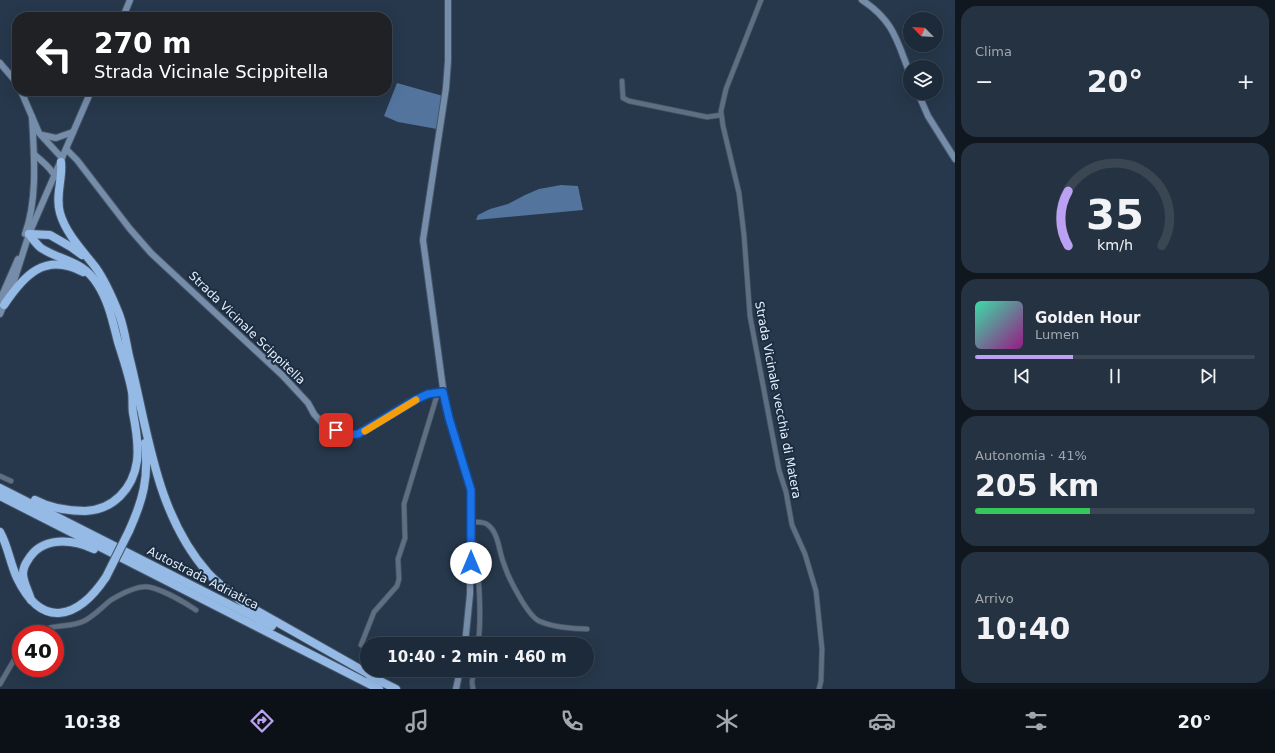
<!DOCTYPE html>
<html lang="it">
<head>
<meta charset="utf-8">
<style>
  body { margin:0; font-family:"DejaVu Sans",sans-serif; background:#253241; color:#f1f3f6; height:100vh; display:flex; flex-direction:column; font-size:15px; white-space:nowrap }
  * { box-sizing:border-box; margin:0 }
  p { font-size:13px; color:#a0a7ae }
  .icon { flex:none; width:22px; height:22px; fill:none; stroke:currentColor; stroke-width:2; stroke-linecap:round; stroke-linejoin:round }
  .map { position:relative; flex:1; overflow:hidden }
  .panel { display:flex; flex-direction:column; gap:6px; padding:6px; background:#10171f; width:320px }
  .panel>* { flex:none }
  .guide { position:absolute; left:12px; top:12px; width:380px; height:84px; border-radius:16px; box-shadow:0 4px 16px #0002,0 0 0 1px #3b4653; background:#202124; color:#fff; overflow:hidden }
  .needle { width:26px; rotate:294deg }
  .controls { position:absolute; left:903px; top:12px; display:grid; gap:8px }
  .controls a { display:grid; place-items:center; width:40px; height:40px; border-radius:50%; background:#1d2a39; box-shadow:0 4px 16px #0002,0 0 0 1px #3b4653; font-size:20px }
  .speed { position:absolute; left:12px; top:625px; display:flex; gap:8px; font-size:20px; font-weight:700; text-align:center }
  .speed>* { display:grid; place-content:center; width:52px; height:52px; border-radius:50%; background:#1d2a39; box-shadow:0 4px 16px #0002,0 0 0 1px #3b4653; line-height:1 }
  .speed .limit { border:6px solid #d22; background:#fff; color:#111 }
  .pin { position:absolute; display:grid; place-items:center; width:34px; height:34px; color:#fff; margin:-17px; border-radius:8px; box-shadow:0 2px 6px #0006 }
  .me { position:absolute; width:44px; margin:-22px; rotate:0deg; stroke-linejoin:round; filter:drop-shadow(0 0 3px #0008) }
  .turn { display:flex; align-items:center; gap:14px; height:84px; padding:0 16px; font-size:18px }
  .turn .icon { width:52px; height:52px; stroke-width:2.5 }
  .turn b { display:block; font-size:28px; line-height:34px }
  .big { font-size:30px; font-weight:800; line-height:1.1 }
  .panel .card { flex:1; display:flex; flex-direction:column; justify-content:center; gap:6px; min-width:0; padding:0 14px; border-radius:16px; background:#253241 }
  .panel .dial { align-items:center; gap:0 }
  .dial svg { height:104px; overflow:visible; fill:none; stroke:#3b4653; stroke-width:7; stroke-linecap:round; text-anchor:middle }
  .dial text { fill:#f1f3f6; stroke:none }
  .song { display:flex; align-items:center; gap:12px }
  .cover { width:48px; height:48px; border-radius:6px; background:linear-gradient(135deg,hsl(160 70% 55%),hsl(310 70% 35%)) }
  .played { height:4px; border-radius:2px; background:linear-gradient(90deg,#bca0f2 35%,#3b4653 35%) }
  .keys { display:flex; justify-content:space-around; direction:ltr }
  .heat { display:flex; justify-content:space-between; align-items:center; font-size:22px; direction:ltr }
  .charge { height:6px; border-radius:3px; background:linear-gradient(90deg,#34c759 41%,#3b4653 0) }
  .trip { position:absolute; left:360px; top:637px; width:234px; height:40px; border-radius:20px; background:#1d2a39; box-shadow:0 4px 16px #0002,0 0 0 1px #3b4653; font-weight:800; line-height:40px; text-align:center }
  .tab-bar { display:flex; height:64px; justify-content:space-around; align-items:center; background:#0c1117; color:#a0a7ae }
  .tab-bar .icon { width:28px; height:28px }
  .tab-bar .on { color:#bca0f2 }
  .tab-bar b { font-size:18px; color:#f1f3f6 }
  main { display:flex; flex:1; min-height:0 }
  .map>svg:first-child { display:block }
</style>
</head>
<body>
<main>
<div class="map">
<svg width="955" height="689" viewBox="0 0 955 689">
  <rect width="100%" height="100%" fill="#27384c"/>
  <g fill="#52749d">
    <path d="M 397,83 L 443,96 L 437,129 L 398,122 L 384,116 Z"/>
    <path d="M 561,185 L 578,186 L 583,210 L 476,220 L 478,215 L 490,209 L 508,204 L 525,195 L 539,189 Z"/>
  </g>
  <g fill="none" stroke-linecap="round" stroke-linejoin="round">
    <defs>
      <g id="street">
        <path d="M 761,0 L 726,89 L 721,111 L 723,126 L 739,193 L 744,235 L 750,316 L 779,470 L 786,492 L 792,525 L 805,554 L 816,591 L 822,649 L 821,681 L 819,689"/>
        <path d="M 622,81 L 623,98 L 629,101 L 707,117 L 721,115"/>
        <path d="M 0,476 L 11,481"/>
        <path d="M 471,522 C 476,522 484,521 488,525 C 499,533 499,553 504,564 C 508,577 527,615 539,621 C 552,627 574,629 587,629"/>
        <path d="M 472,535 C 479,559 482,618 478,644"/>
        <path d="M 37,634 C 54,622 67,629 84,621 C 94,616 102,607 111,600 C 121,594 137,585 149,587 C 163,590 184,602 196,610"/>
        <path d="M 361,645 L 374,612 L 397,586 L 399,579 L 398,559 L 405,538 L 404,504 L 438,392"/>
        <path d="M 0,684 L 21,648"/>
        <path d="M 473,689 L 472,682 L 474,670"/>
      </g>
      <g id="secondary">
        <path d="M 448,0 L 448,61 L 446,88 L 423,240 L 445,403 L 471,490 L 470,594 L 465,644"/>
        <path d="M 862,0 C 894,21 897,41 910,74"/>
        <path d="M 123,17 L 130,0"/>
        <path d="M 0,63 L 17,83"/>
        <path d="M 21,91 L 39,133 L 62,158"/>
        <path d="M 918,93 L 928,116 L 955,159"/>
        <path d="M 42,135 L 56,138 L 73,132"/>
        <path d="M 66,149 L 77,160 L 130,229 L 151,253 L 282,375 L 308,403 L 314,414 L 322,423 L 347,435 L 358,434 L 408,403 L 428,394 L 443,391"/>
        <path d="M 34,154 C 41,161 51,167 55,177"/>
        <path d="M 25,234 C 38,198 34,155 32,117"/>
        <path d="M 0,300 L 18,259"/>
        <path d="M 0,314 L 15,278 L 29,234 L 91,91"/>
        <path d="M 456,689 L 460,670"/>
      </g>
      <g id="highway">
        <path d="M 61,162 C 63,179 55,195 60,213 C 66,234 83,251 96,268 C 106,282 113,299 119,314 C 124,327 126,342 129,356 C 148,430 155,513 208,573 C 219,585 232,594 245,604 L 374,677"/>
        <path d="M 29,234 C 33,239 36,244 41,248 C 63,262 83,260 98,285 C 109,302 113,323 118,342 C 123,358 129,375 132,392 C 133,398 132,406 133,413 C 136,428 139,445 137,461 C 133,489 113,510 85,511 C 67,511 50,508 35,500"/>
        <path d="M 29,234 L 50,235 L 71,247 L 82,255"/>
        <path d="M 4,305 C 24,275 45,252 83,272"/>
        <path d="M 0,488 L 272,626"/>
        <path d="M 0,496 L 379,689"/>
        <path d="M 129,531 C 143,500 149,478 145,443"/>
        <path d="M 0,532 C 8,546 10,563 17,578 C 42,630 78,619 106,577"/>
        <path d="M 31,600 C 29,592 23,582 23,574 C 23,568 25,564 28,560 C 42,536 72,539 94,549"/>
        <path d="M 370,676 L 396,689"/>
      </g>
    </defs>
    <use href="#street" stroke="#455568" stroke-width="6"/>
    <use href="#secondary" stroke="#455568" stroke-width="8"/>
    <use href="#highway" stroke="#455568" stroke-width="10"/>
    <use href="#street" stroke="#5f6e80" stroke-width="4.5"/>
    <use href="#secondary" stroke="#768daa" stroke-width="6"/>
    <use href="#highway" stroke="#95bae6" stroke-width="8"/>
    <defs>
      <path id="highway-bridge" d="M 106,577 L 129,531"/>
    </defs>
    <use href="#highway-bridge" stroke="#455568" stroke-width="10" stroke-linecap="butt"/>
    <use href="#highway-bridge" stroke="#95bae6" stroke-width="8"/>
  </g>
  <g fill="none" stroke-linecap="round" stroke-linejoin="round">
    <defs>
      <path id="route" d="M 336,430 L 347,435 L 358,434 L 415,400 L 428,394 L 443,392 L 449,418 L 471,490 L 471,563"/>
    </defs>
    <use href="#route" stroke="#114b97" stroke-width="10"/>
    <use href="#route" stroke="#1a73e8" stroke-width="7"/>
    <path stroke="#f59e0b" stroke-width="7" d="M 365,431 L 416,400"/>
  </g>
  <g text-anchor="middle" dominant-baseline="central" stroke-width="4" stroke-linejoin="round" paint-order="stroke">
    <g font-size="12" fill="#e3eefb" stroke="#1d2d41">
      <text transform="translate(247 328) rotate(44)">Strada Vicinale Scippitella</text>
      <text transform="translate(778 400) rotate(79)">Strada Vicinale vecchia di Matera</text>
      <text transform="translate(203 578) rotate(27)">Autostrada Adriatica</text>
    </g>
  </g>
</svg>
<div class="controls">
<a><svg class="needle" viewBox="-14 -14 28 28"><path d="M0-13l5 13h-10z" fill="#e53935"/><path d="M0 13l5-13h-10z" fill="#a0a7ae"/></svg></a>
<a><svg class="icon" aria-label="layers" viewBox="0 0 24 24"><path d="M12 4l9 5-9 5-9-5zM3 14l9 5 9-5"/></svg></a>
</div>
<div class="speed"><div class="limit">40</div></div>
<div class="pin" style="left:336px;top:430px;background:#d93025"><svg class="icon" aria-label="arrive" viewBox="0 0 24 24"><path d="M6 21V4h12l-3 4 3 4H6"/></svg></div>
<svg class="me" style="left:471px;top:563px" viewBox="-20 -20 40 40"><circle r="19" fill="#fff"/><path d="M0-13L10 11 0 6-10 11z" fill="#1a73e8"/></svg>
<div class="trip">10:40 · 2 min · 460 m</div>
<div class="guide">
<div class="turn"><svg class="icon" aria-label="left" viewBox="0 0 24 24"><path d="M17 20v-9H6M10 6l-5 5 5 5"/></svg><div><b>270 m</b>Strada Vicinale Scippitella</div></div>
</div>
</div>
<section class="panel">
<div class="card"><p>Clima</p>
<div class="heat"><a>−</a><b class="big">20°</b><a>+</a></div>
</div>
<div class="card dial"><svg viewBox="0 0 100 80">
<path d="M14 69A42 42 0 1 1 86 69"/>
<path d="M14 69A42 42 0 0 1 14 27" stroke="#bca0f2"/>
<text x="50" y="56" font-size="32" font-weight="700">35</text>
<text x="50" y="72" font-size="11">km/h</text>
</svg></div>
<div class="card">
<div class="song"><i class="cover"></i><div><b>Golden Hour</b><p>Lumen</p></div></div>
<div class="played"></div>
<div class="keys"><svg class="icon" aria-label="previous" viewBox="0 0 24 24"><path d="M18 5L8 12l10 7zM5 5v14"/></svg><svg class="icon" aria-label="pause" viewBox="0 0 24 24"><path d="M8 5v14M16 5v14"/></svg><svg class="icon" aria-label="next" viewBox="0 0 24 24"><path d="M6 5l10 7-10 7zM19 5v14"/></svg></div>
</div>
<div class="card"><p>Autonomia · 41%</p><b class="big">205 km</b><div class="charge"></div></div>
<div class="card"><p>Arrivo</p><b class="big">10:40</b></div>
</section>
</main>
<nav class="tab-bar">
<b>10:38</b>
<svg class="icon on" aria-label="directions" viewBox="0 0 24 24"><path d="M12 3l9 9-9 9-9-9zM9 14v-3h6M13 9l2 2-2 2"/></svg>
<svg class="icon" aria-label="music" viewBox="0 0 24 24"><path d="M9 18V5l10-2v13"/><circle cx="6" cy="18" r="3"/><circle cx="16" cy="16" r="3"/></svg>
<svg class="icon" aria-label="phone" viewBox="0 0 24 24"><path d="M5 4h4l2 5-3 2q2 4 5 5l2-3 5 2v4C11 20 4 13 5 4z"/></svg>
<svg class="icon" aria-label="climate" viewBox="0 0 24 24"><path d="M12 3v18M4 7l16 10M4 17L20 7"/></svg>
<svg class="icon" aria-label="car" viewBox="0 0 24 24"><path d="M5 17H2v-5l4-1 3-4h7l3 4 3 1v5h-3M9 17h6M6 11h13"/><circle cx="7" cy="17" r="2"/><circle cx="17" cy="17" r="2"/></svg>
<svg class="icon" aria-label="filters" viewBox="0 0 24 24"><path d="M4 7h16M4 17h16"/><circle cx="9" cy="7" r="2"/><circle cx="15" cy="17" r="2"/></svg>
<b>20°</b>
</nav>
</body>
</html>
